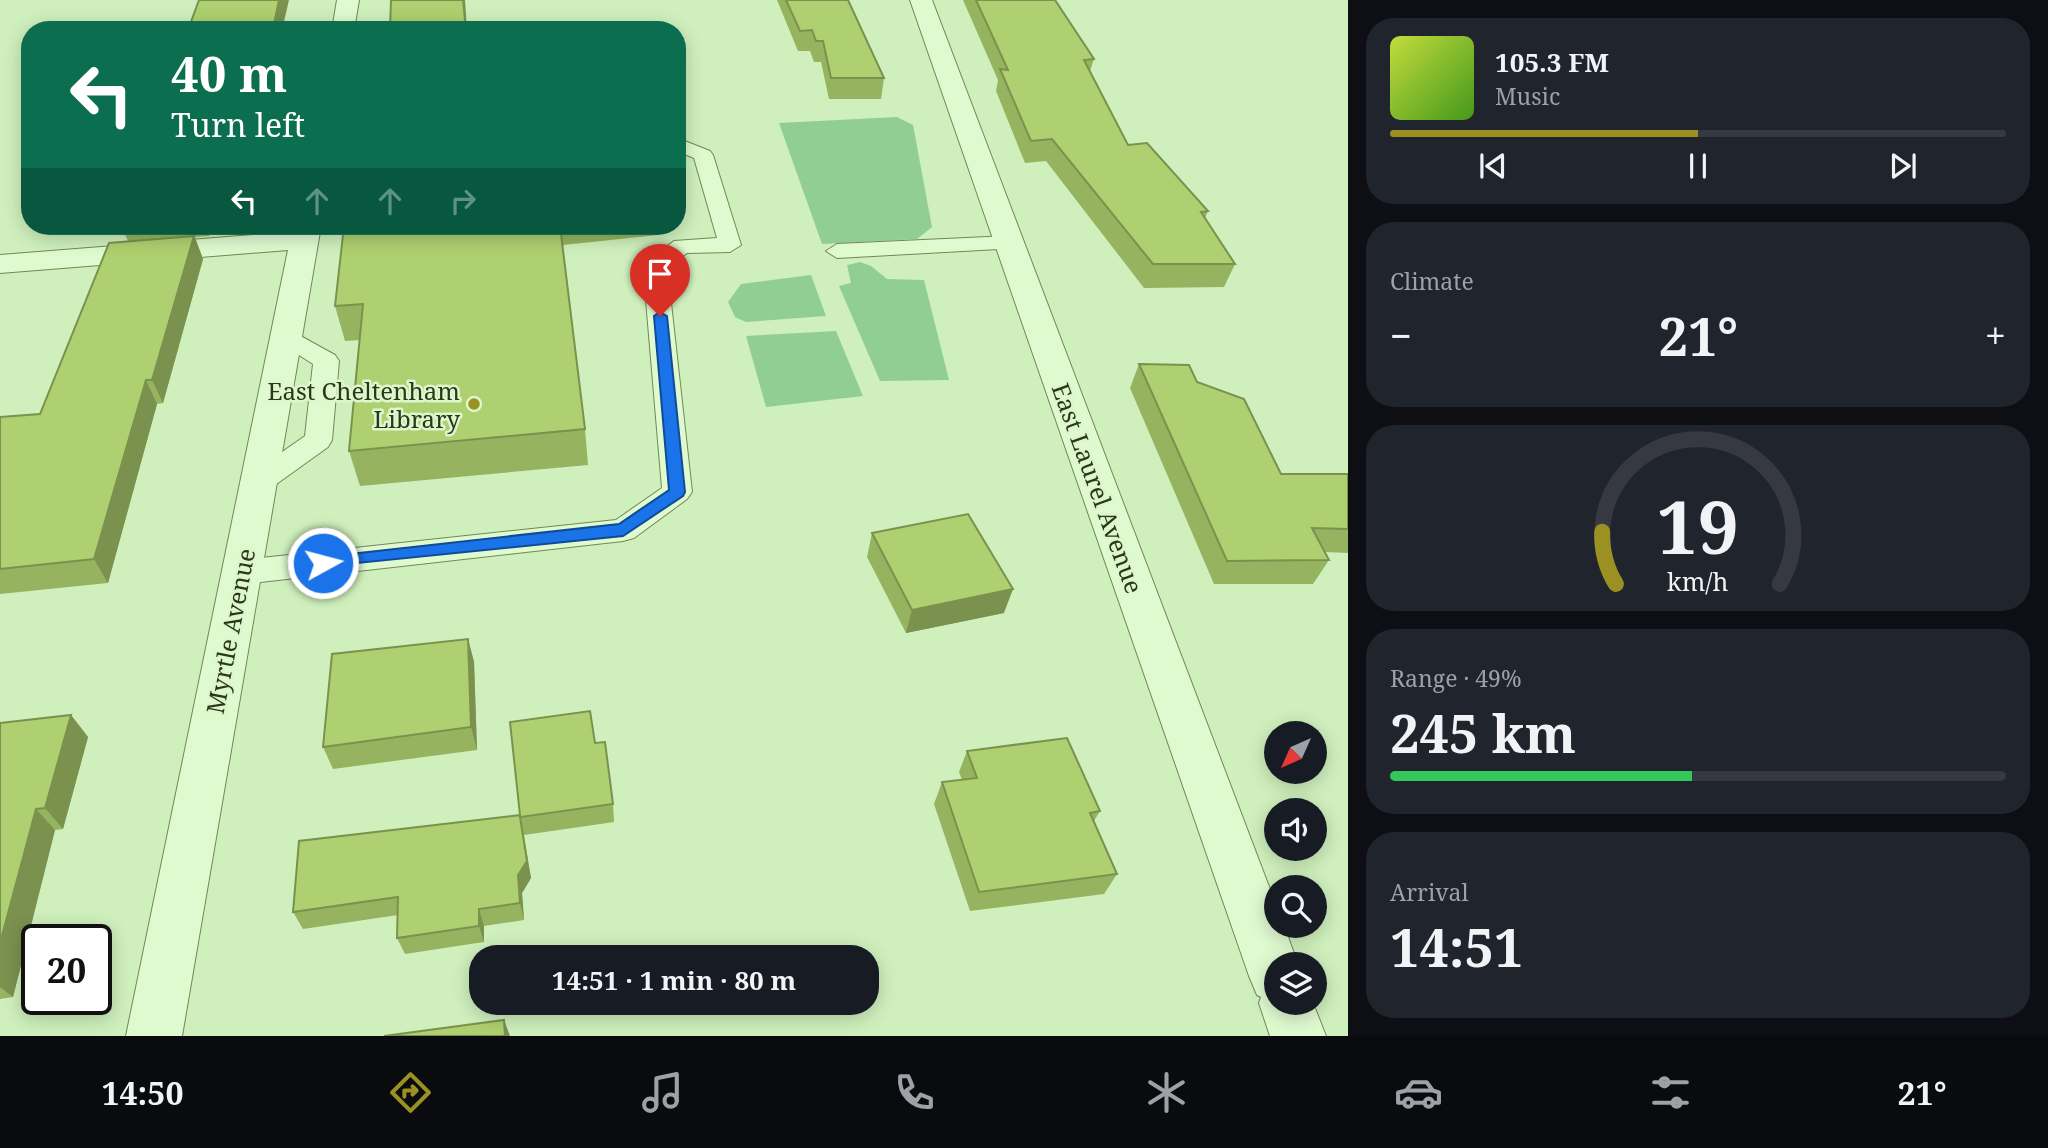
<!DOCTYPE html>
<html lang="en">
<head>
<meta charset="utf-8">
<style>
  body { margin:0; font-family:"Noto Serif",serif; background:#20242c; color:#f1f3f6; height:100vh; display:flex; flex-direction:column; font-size:26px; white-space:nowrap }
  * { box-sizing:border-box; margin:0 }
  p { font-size:23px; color:#9ea1a6 }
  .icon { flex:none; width:38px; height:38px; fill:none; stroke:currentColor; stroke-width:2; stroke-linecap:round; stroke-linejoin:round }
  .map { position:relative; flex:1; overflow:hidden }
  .sheet { display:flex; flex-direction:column; gap:18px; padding:18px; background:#0d0f14; width:700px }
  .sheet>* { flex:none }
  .top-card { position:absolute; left:21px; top:21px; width:665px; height:214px; border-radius:28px; box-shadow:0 4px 18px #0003; background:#0b6e4f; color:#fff; overflow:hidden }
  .needle { width:46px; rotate:225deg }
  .buttons { position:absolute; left:1264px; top:721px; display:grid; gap:14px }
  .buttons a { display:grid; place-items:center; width:63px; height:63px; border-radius:50%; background:#171b24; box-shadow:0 4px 18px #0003; font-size:35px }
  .speed { position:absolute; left:21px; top:924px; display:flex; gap:14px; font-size:35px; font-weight:700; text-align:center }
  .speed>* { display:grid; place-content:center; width:91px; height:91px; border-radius:50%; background:#171b24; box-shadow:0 4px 18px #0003; line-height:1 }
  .speed .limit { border:4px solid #111; border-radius:10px; background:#fff; color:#111 }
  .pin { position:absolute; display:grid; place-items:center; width:60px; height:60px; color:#fff; margin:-72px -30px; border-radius:50% 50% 50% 0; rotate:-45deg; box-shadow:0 0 7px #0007 }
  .pin .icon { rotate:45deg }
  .me { position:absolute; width:77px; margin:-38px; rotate:83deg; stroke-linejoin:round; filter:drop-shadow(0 0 5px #0008) }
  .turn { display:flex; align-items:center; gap:24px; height:147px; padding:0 35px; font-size:32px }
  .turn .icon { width:91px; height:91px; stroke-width:2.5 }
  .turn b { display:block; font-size:49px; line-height:60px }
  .lanes { display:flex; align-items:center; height:66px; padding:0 35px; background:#0003; justify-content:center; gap:35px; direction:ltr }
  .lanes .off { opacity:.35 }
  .big { font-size:52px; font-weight:700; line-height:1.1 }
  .sheet .widget { flex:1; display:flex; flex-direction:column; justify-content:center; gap:10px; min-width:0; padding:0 24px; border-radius:28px; background:#20242c }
  .sheet .dial { align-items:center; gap:0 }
  .dial svg { height:182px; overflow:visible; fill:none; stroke:#363941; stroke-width:7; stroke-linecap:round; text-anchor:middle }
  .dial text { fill:#f1f3f6; stroke:none }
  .song { display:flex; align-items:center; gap:21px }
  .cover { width:84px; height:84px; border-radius:10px; background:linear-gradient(135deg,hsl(70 70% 55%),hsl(100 70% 35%)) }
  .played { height:7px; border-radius:4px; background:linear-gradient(90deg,#9a9122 50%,#363941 50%) }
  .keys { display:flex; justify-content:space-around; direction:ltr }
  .heat { display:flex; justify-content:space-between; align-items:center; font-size:38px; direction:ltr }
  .charge { height:10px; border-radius:5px; background:linear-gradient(90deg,#34c759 49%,#363941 0) }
  .trip { position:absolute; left:469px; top:945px; width:410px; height:70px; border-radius:28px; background:#171b24; box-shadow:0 4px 18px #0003; font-weight:700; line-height:70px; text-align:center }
  .tabs { display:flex; height:112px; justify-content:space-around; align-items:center; background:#090b0e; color:#9ea1a6 }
  .tabs .icon { width:49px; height:49px }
  .tabs .active { color:#9a9122 }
  .tabs b { font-size:32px; color:#f1f3f6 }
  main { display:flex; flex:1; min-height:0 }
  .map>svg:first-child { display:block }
</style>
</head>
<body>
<main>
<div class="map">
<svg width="1348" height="1036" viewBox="0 0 1348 1036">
  <rect width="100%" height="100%" fill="#cff0bd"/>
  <g fill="#90ce93">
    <path d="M 897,117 L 913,125 L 932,227 L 917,239 L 822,244 L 779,123 Z"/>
    <path d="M 860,262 L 871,266 L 887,279 L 924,280 L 949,380 L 880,381 L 839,286 L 851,283 L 847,265 Z"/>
    <path d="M 811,275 L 826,316 L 746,322 L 735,317 L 728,302 L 741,284 Z"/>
    <path d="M 836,331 L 863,396 L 766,407 L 746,336 Z"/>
  </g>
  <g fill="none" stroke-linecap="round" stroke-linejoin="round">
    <defs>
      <g id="service">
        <path d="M 677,138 L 710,151 L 713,155 L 741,245 L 730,252 L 687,253 L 667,267 L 692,492 L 687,499 L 634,538 L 623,541 L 242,584 L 231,580 L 226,572 L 231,564 L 242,560 L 616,520 L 662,488 L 643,265 L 674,241 L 717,238 L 694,158 L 677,151 Z"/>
        <path d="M 1009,236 L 1017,238 L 1020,243 L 1017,248 L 837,258 L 826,251 L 837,244 Z"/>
        <path d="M 286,328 L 335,355 L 339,361 L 332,440 L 328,447 L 268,490 L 258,493 L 248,490 L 244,483 L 248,476 L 305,436 L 313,364 L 277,341 L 273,336 L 277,331 Z"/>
      </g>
      <g id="minor">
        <path d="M 337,0 L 359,0 L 354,30 L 332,30 Z"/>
        <path d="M 910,0 L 932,0 L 1276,905 L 1276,926 L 1284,926 L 1298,964 L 1276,964 L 1276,1003 L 1313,1003 L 1326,1036 L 1270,1036 L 1259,1003 L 1261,997 L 1257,995 L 1249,976 Z"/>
        <path d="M 293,226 L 321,226 L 182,1036 L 126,1036 L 288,250 L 0,273 L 0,255 L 291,232 Z"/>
      </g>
    </defs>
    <use href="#service" stroke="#718855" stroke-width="2"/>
    <use href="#minor" stroke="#718855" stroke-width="2"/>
    <use href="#service" fill="#e0fad0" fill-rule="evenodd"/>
    <use href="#minor" fill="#e0fad0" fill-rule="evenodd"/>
  </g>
  <g fill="#96b360">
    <path d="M 777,0 L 848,0 L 884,78 L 881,99 L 829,99 L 821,62 L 814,62 L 810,51 L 798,51 Z"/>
    <path d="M 963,0 L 1055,0 L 1094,59 L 1090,71 L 1128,145 L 1208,211 L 1205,218 L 1235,264 L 1224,287 L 1144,288 L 1046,161 L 1025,163 L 996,91 L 998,80 Z"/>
    <path d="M 121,226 L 212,226 L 209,236 L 195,237 L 203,259 L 163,403 L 157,404 L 108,583 L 0,594 L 0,417 L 40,414 L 128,241 Z"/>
    <path d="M 344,226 L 658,226 L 658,235 L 563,245 L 585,429 L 588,465 L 360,486 L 349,451 L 360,340 L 345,341 L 335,306 Z"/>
    <path d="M 1139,364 L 1197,382 L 1281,474 L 1348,474 L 1348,553 L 1325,552 L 1329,560 L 1313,584 L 1214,584 L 1130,388 Z"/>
    <path d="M 872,533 L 1004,613 L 906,633 L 867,557 Z"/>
    <path d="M 468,639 L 474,662 L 477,750 L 333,769 L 323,747 Z"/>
    <path d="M 71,715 L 88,737 L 63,829 L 55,830 L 13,997 L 0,999 L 0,723 Z"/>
    <path d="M 595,743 L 613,804 L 614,822 L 524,835 L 531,878 L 522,893 L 524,920 L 484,926 L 484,942 L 405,954 L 397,938 L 398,915 L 303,929 L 293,912 L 520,815 Z"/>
    <path d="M 967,751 L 1100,811 L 1094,821 L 1117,874 L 1104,894 L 970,911 L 934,804 L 942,782 L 962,780 L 959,772 Z"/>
  </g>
  <g fill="#7a924e">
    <path d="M 279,0 L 289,0 L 282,30 L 273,30 Z"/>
    <path d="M 463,0 L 465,0 L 467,30 L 466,30 Z"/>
    <path d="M 206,226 L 212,226 L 209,236 Z"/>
    <path d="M 194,236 L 203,259 L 163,403 L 152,380 Z"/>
    <path d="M 146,380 L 157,404 L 108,583 L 94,559 Z"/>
    <path d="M 1013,589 L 1004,613 L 906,633 L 912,610 Z"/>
    <path d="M 468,639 L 474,662 L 477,750 L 471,727 Z"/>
    <path d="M 71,715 L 88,737 L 63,829 L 45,808 Z"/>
    <path d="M 36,809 L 55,830 L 13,997 L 0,987 L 0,943 Z"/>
    <path d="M 520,817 L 531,878 L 522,893 L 524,920 L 520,903 L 518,875 Z"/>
    <path d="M 479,909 L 484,926 L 484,942 L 479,926 Z"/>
    <path d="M 504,1020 L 510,1036 L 505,1036 Z"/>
  </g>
  <g fill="#afd070" stroke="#7a924e" stroke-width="2">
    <path d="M 199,0 L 279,0 L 273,29 L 267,30 L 188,30 Z"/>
    <path d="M 391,0 L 463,0 L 466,30 L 390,30 Z"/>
    <path d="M 786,0 L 848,0 L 884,78 L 831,78 L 823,41 L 816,41 L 812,30 L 800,31 Z"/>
    <path d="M 976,0 L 1055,0 L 1094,59 L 1084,60 L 1128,145 L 1147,143 L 1208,211 L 1201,212 L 1235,264 L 1153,264 L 1052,139 L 1031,141 L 1000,69 L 1008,70 Z"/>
    <path d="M 344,226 L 560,226 L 585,429 L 349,451 L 363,304 L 335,306 Z"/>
    <path d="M 194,236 L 152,380 L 146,380 L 94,559 L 0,569 L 0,417 L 40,414 L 109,243 Z"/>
    <path d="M 1139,364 L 1189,365 L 1197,382 L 1244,399 L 1281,474 L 1348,474 L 1348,529 L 1312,528 L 1329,560 L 1227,561 Z"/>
    <path d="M 968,514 L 1013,589 L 912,610 L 872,533 Z"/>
    <path d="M 468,639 L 471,727 L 323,747 L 332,654 Z"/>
    <path d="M 590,711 L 595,743 L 605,742 L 613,804 L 520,817 L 527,861 L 518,875 L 520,903 L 479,909 L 479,926 L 397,938 L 398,897 L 293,912 L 299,841 L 520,815 L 510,722 Z"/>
    <path d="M 71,715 L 45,808 L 36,809 L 0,943 L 0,723 Z"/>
    <path d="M 1067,738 L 1100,811 L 1090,813 L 1117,874 L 979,892 L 942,782 L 977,778 L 967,751 Z"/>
    <path d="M 504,1020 L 505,1036 L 384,1036 Z"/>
  </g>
  <path fill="#1a73e8" stroke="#114b97" stroke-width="2" d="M 660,312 L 667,316 L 685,492 L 683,496 L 623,536 L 318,567 L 318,559 L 323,557 L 619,524 L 669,490 L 654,316 Z"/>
  <circle fill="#9a9122" stroke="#dcf7cc" stroke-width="2.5" cx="474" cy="404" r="7"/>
  <g text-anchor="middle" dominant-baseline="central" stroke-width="5" stroke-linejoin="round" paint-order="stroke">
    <g font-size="24" fill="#2b361b" stroke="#dcf7cc" text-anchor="end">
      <text x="460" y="390">East Cheltenham<tspan x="460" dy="28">Library</tspan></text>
    </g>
    <g font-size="24" fill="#2b361b" stroke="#dcf7cc">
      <text transform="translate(1098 488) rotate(70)">East Laurel Avenue</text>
      <text transform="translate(230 631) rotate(-79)">Myrtle Avenue</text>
    </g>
  </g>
</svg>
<div class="buttons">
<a><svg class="needle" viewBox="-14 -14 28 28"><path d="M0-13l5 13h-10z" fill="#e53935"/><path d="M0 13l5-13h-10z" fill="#9ea1a6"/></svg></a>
<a><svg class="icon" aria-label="sound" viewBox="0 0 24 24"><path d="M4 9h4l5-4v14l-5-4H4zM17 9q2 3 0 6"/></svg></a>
<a><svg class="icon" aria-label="search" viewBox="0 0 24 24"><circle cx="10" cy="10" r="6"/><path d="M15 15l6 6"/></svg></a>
<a><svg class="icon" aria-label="layers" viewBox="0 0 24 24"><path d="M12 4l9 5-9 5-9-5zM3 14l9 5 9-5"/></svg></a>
</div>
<div class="speed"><div class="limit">20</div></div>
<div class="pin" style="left:660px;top:316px;background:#d93025"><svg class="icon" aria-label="arrive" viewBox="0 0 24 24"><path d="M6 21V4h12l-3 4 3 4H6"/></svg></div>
<svg class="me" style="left:323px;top:563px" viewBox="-20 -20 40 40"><circle r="17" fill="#1a73e8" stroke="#fff" stroke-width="3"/><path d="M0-11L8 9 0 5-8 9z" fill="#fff"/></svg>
<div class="trip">14:51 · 1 min · 80 m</div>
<div class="top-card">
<div class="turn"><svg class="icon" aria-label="left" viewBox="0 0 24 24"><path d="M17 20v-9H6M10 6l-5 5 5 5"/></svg><div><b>40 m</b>Turn left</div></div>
<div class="lanes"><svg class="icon" aria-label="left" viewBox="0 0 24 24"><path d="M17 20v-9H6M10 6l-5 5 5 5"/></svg><svg class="icon off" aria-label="ahead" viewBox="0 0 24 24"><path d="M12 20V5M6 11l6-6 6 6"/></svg><svg class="icon off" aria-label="ahead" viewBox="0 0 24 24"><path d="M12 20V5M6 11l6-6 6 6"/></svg><svg class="icon off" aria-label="right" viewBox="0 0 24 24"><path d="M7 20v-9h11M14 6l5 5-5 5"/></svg></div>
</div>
</div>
<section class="sheet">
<div class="widget">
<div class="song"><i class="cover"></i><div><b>105.3 FM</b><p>Music</p></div></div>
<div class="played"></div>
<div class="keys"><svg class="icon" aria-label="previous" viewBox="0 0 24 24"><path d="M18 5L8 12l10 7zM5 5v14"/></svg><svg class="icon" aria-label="pause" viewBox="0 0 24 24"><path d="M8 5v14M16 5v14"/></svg><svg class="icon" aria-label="next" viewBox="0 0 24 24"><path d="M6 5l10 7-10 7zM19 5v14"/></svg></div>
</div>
<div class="widget"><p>Climate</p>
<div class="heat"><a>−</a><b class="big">21°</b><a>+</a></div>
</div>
<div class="widget dial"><svg viewBox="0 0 100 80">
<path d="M14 69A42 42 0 1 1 86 69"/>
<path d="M14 69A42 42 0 0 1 8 46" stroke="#9a9122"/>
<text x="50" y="56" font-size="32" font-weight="700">19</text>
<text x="50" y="72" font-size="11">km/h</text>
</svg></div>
<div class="widget"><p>Range · 49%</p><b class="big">245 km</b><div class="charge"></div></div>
<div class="widget"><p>Arrival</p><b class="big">14:51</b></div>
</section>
</main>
<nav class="tabs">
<b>14:50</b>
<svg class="icon active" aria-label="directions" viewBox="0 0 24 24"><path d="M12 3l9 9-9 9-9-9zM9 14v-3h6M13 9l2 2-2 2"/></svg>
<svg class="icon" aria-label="music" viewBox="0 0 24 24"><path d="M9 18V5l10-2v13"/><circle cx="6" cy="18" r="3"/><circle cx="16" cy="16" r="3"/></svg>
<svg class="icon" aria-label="phone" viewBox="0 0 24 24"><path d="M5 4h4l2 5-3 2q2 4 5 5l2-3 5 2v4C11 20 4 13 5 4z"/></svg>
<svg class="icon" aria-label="climate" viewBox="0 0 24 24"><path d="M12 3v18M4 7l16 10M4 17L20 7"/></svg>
<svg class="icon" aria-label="car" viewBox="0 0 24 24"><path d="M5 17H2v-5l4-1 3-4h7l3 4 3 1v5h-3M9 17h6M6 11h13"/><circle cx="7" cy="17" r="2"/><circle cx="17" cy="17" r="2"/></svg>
<svg class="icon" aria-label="filters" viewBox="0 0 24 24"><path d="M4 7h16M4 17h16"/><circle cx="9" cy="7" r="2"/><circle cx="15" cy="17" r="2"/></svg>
<b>21°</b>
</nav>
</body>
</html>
